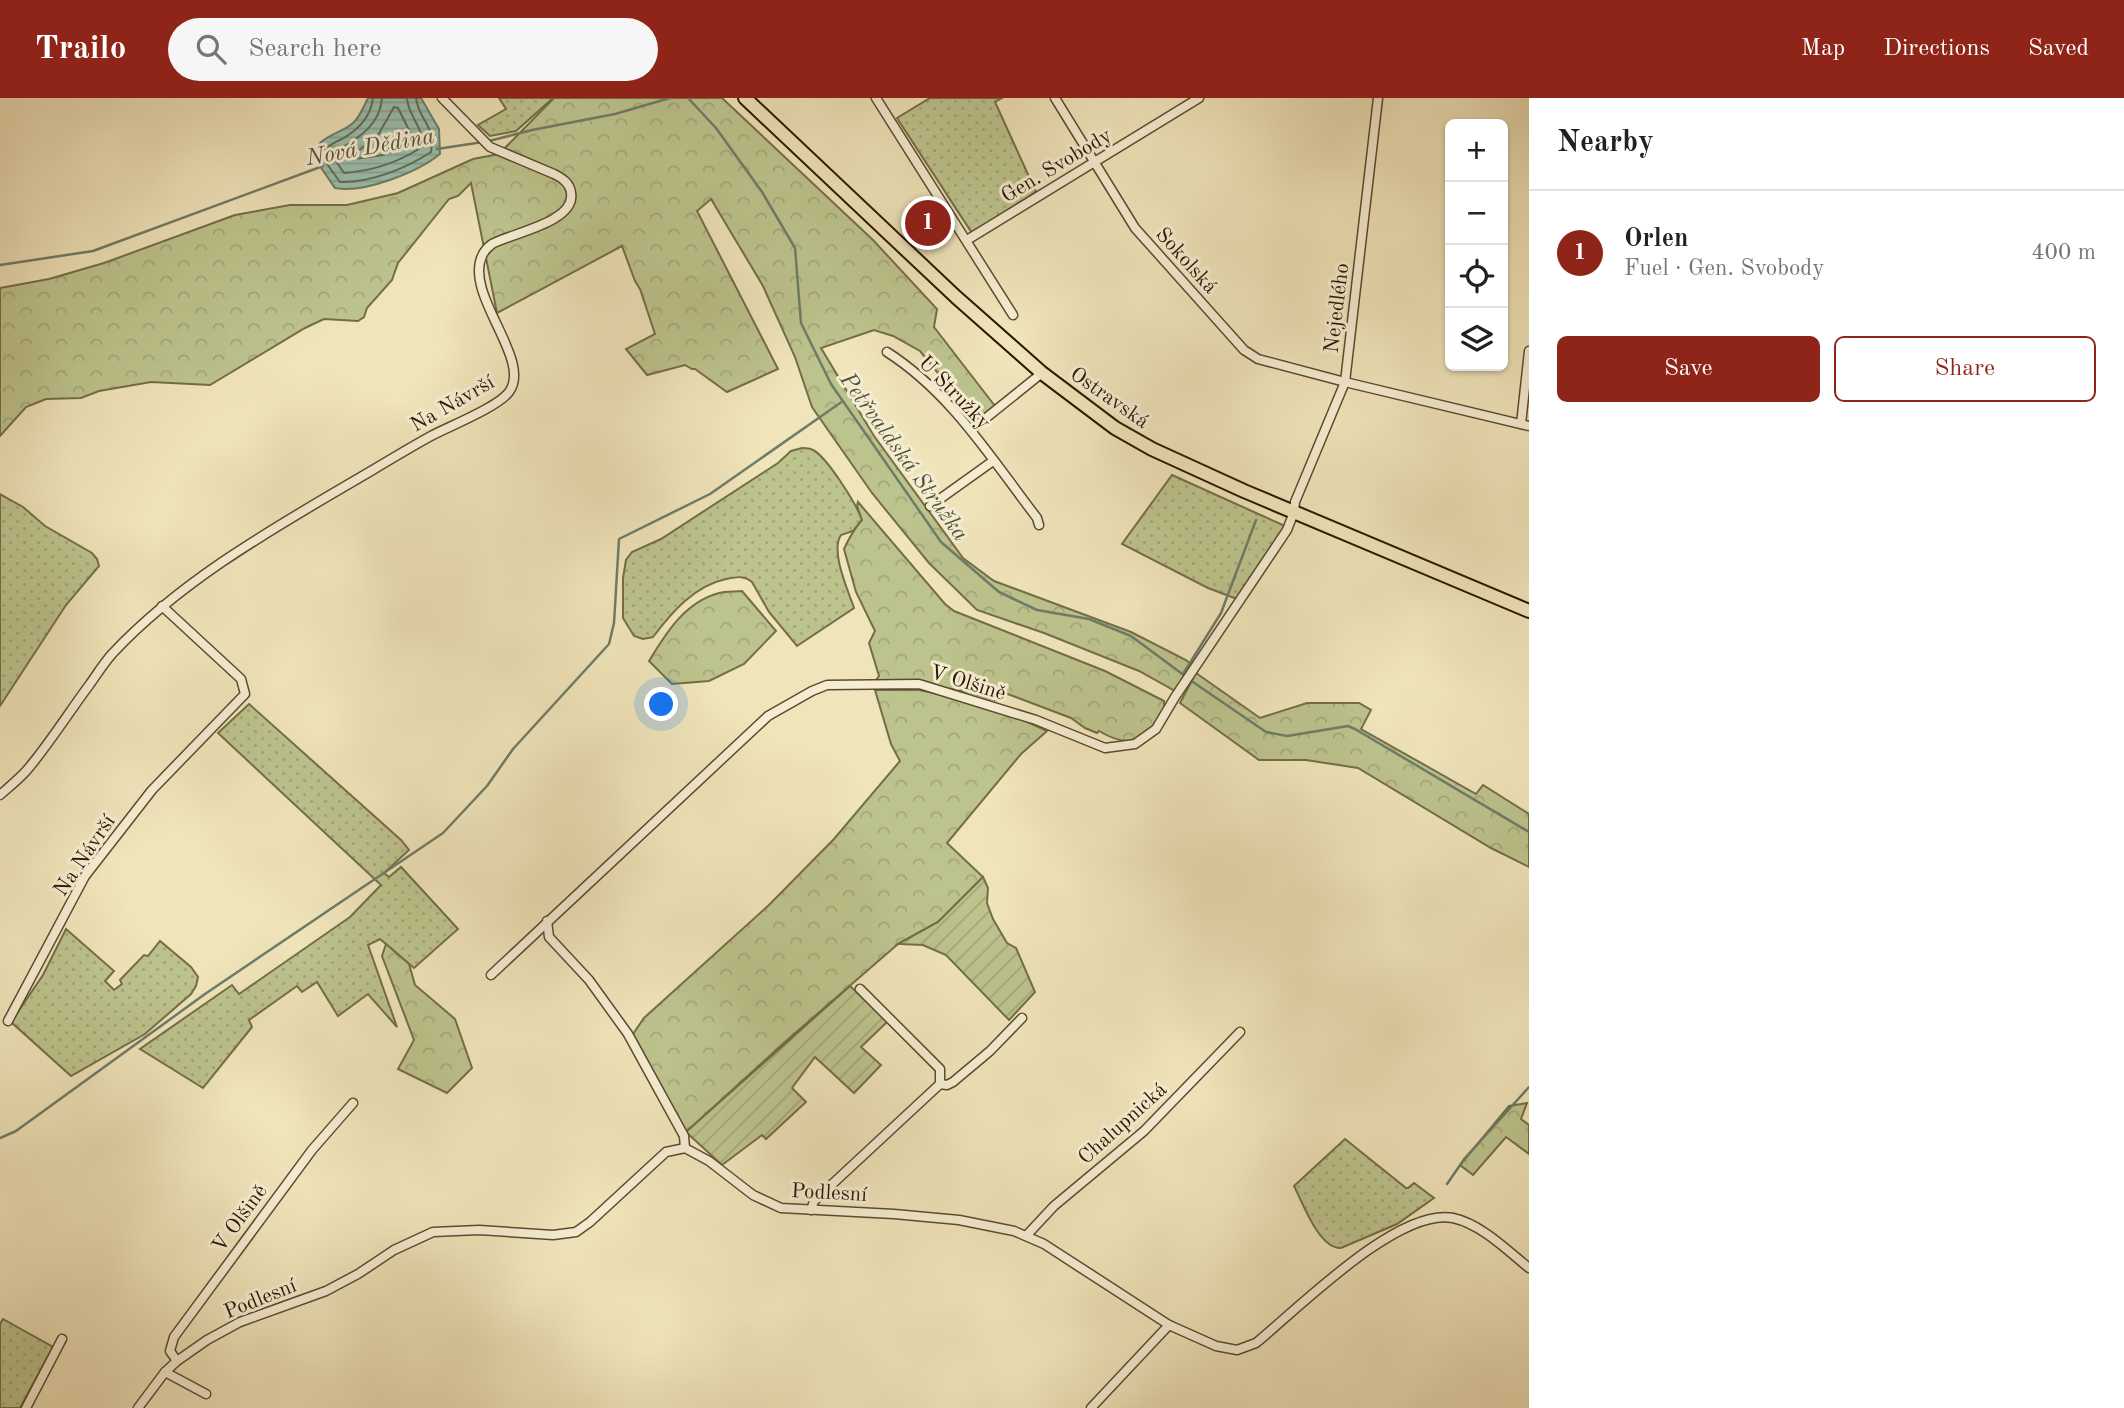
<!DOCTYPE html>
<meta charset="utf-8">
<style>
body{margin:0;font-family:"Old Standard TT",serif;background:#f6f6f6;color:#202124}
.controls{position:absolute;right:21px;top:21px;display:grid;overflow:hidden;border-radius:10px;box-shadow:0 2px 5px #0004}
.controls button{width:63px;height:63px;display:grid;place-items:center;padding:0;border:0;border-bottom:2px solid #e0e0e0;background:#fff;color:#202124;font:35px sans-serif}
.you{position:absolute;left:662px;top:607px;width:24px;height:24px;margin:-18px;border:5px solid #fff;border-radius:50%;background:#1a73e8;box-shadow:0 0 0 10px #1a73e833}
.badge{display:grid;place-items:center;width:46px;height:46px;border-radius:50%;background:#8f2418;color:#fff;font-size:23px;font-weight:700}
.pin{position:absolute;translate:-50% -50%;border:4px solid #fff;box-shadow:0 2px 7px #0006}
.list{margin:0;padding:0;list-style:none}
h2{display:flex;justify-content:space-between;align-items:center;height:91px;margin:0;padding:0 28px;font-size:30px}
h2 small{font-size:23px;font-weight:400;color:#757577}
.list li{display:grid;grid-template-columns:46px 1fr auto;gap:21px;align-items:center;box-sizing:border-box;height:126px;padding:0 28px;border-top:2px solid #e0e0e0}
.list b{display:block;font-size:26px;white-space:nowrap}
.list p{margin:0;font-size:23px;white-space:nowrap;color:#757577}
.list em{font-size:23px;font-style:normal;color:#757577}
.actions{display:flex;gap:14px;padding:21px 28px}
.actions a{flex:1;padding:16px 0;border:2px solid #8f2418;border-radius:10px;text-align:center;font-size:24px;color:#8f2418}
.actions .main{background:#8f2418;color:#fff}
.icon{flex:none;width:38px;height:38px;fill:none;stroke:currentColor;stroke-width:2;stroke-linecap:round;stroke-linejoin:round}
.map{position:relative;flex:none;width:1529px;height:1310px;overflow:hidden}
header{display:flex;align-items:center;gap:42px;box-sizing:border-box;height:98px;padding:0 35px;background:#8f2418;color:#fff}
header strong{font-size:33px}
nav{display:flex;gap:38px;margin-inline-start:auto;font-size:24px}
.search{width:490px;height:63px;background:#f6f6f6;display:flex;align-items:center;gap:18px;box-sizing:border-box;padding:0 24px;border-radius:38px;color:#757577;font-size:26px}
main{display:flex}
aside{flex:1;background:#fff}
.map>svg:first-child{display:block}
.grass{fill:url(#grass-dots);stroke:#746d46;stroke-width:2}
.forest{fill:url(#forest-crowns);stroke:#746d46;stroke-width:2}
.garden{fill:url(#garden-furrows);stroke:#746d46;stroke-width:2}
.water{fill:url(#water-rules);stroke:#6e7c68;stroke-width:2}
.lines{fill:none;stroke-linecap:round;stroke-linejoin:round}
.shore{stroke:#626b57;stroke-width:2}
.stream{stroke:#6e7c68;stroke-width:2.5}
.minor-casing{stroke:#5c4a2e;stroke-width:11}
.primary-casing{stroke:#2b1700;stroke-width:16}
.minor{stroke:#f5edd2;stroke-width:8}
.primary{stroke:#f0e4ba;stroke-width:12}
.labels{text-anchor:middle;stroke-width:6;stroke-linejoin:round;paint-order:stroke}
.street-label{font-size:21px;fill:#2b1700;stroke:#f5edd2}
.water-label{font-size:23px;font-style:italic;fill:#52523d;stroke:#f5edd2}
</style>
<header>
<strong>Trailo</strong>
<div class="search"><svg class="icon" aria-label="search" viewBox="0 0 24 24"><circle cx="10" cy="10" r="6"/><path d="M15 15l6 6"/></svg>Search here</div>
<nav><a>Map</a><a>Directions</a><a>Saved</a></nav>
</header>
<main>
<div class="map">
<svg width="1529" height="1310" viewBox="0 0 1529 1310">
<defs>
<pattern id="grass-dots" width="8" height="8" patternUnits="userSpaceOnUse" patternTransform="scale(1.75)"><rect width="8" height="8" fill="#bdc38d"/><path d="M2 2h.1M6 6h.1" fill="none" stroke="#a3a778" stroke-width="1.8" stroke-linecap="round"/></pattern>
<pattern id="forest-crowns" width="20" height="18" patternUnits="userSpaceOnUse" patternTransform="scale(1.75)"><rect width="20" height="18" fill="#bdc38d"/><path d="M2 6a3 3 0 1 1 6 0M12 15a3 3 0 1 1 6 0" fill="none" stroke="#a3a778"/></pattern>
<pattern id="garden-furrows" width="10" height="10" patternUnits="userSpaceOnUse" patternTransform="scale(1.75)"><rect width="10" height="10" fill="#bdc38d"/><path d="M-1 1l2-2M0 10L10 0M9 11l2-2" fill="none" stroke="#a3a778"/></pattern>
<pattern id="water-rules" width="6" height="5" patternUnits="userSpaceOnUse" patternTransform="scale(1.75)"><rect width="6" height="5" fill="#9abfae"/><path d="M0 2.5h6" fill="none" stroke="#85a394"/></pattern>
</defs>
<rect width="100%" height="100%" fill="#f0e4ba"/>
<filter id="stains"><feTurbulence type="fractalNoise" baseFrequency=".00286" numOctaves="4"/><feColorMatrix values="0 0 0 0 .2 0 0 0 0 .09 0 0 0 0 .02 0 0 0 .5 -.17"/></filter>
<radialGradient id="worn" r=".72"><stop offset=".6" stop-color="#630" stop-opacity="0"/><stop offset="1" stop-color="#630" stop-opacity=".3"/></radialGradient>
<g class="grass">
<polygon points="499,0 553,0 516,33 490,38 478,27 506,11"/>
<polygon points="930,0 1002,0 995,4 1036,94 972,135 897,20"/>
<path d="M802,350C806,350 810,350 813,352C827,359 857,407 862,422L853,433L841,437C830,453 848,492 854,510L797,548L769,514L752,484C744,477 736,479 726,481C694,488 672,514 653,539L643,541L634,538L623,520V480L626,462L632,454L661,441L778,365L791,353Z"/>
<polygon points="1172,377 1285,428 1237,501 1208,490 1122,446"/>
<polygon points="0,396 23,409 45,428 92,455 97,461 99,468 66,507 0,608"/>
<polygon points="249,606 401,742 409,752 384,775 389,779 401,769 458,831 414,870 380,841 368,847 397,929 368,896 338,918 317,884 302,894 297,888 249,922 252,929 203,990 140,951 232,887 239,896 350,819 381,787 218,635"/>
<polygon points="66,831 114,873 105,883 114,892 122,886 120,882 144,857 148,858 160,843 191,869 198,879 196,888 191,896 145,936 71,978 11,924 43,877"/>
<path d="M1345,1041L1406,1090H1408L1414,1085L1434,1100L1397,1126L1341,1150C1319,1151 1303,1105 1294,1088Z"/>
<polygon points="3,1221 53,1249 20,1310 0,1310 0,1226"/>
</g>
<g class="forest">
<polygon points="554,0 722,0 873,142 937,211 934,229 995,308 977,323 920,253 893,238 874,232 821,250 874,338 963,460 994,483 1131,534 1186,562 1192,567 1175,593 1139,573 1044,535 977,512 929,465 872,395 812,309 795,259 763,188 711,101 697,113 778,271 727,294 695,271 692,271 685,267 647,277 626,251 655,236 640,191 635,183 622,148 497,215 471,85 458,98 449,101 398,165 392,182 367,210 364,219 358,223 324,221 305,230 210,287 151,284 99,293 81,300 46,301 26,309 0,338 0,190 49,181 104,165 235,117 290,107 347,107 398,95 473,61 499,56"/>
<path d="M858,404L945,506L954,513L1105,573L1164,603L1165,616C1143,643 1131,652 1099,633L1097,635L1085,630L1071,620L1005,595L1001,603C988,602 976,595 963,593C933,587 903,586 873,586L879,578L869,545L875,533L856,494L844,451C849,440 854,431 862,422L857,408Z"/>
<path d="M742,493L776,533L744,566L709,583L672,586L649,563C666,535 685,504 719,495C726,493 735,494 742,493Z"/>
<polygon points="1196,575 1260,620 1307,605 1359,605 1371,612 1361,631 1476,696 1483,687 1529,716 1529,769 1491,750 1358,670 1306,662 1259,662 1180,605"/>
<polygon points="875,592 919,592 989,606 1047,633 1021,656 947,745 983,779 938,824 898,846 786,943 686,1034 633,936 644,920 769,807 834,741 900,663 891,646"/>
<polygon points="386,846 409,866 415,887 455,921 472,970 447,995 398,971 414,942 382,858"/>
<polygon points="1527,1005 1521,1021 1529,1027 1529,1056 1506,1039 1473,1077 1460,1067 1509,1008"/>
</g>
<g class="garden">
<polygon points="983,779 988,790 987,805 993,821 1007,845 1016,850 1035,894 1009,922 946,857 923,847 898,846 938,824"/>
<polygon points="850,888 888,923 861,949 881,967 854,995 815,959 792,990 806,1004 766,1041 762,1037 722,1067 686,1034"/>
</g>
<path class="water" d="M368,0H421L439,31L440,56C418,74 363,96 335,90L315,61C312,39 340,37 353,25C360,19 364,8 368,0Z"/>
<g class="lines">
<g class="shore">
<path d="M373,0C371,18 358,32 342,41C334,45 328,47 322,54V59L340,84C370,85 407,70 431,54C435,25 419,23 416,0"/>
<path d="M382,0C380,30 354,42 332,56L333,59L344,75C372,73 399,64 422,49C425,30 408,19 407,0"/>
<polygon points="394,9 398,10 412,38 412,43 383,57 354,61 354,56 377,39"/>
</g>
<g class="stream">
<polyline points="688,0 716,30 762,94 795,150 801,225 831,286 941,444 999,494 1037,512 1089,521 1131,538 1185,578"/>
<polyline points="489,43 532,32 615,16 670,0"/>
<polyline points="437,51 483,44"/>
<polyline points="0,167 93,153 323,68"/>
<polyline points="1183,576 1221,515 1256,422"/>
<polyline points="1190,582 1266,634 1287,638 1348,628 1355,631 1529,734"/>
<polyline points="0,1040 16,1033 205,896 443,735 487,688 513,651 609,546 614,525 619,441 710,396 843,303"/>
<polyline points="1447,1086 1465,1060 1529,989"/>
</g>
<defs>
<g id="minor">
<polyline points="876,0 1013,217"/>
<polyline points="1055,0 1135,130 1244,252 1258,261 1345,284 1529,328"/>
<polyline points="967,142 1199,0"/>
<path d="M887,254C951,295 991,360 1037,420L1039,427"/>
<polyline points="1521,326 1529,253"/>
<polyline points="971,332 1042,275"/>
<polyline points="930,408 993,363"/>
<path d="M0,697C9,689 19,681 27,672C50,645 69,614 90,586C97,576 104,565 112,556C184,479 281,426 371,373C391,361 411,349 431,338C450,328 498,309 509,294C533,262 464,197 482,158C484,153 488,149 492,146C512,135 576,124 571,95C570,85 562,80 554,76L490,49L442,0"/>
<polyline points="547,823 549,839 589,882 628,936 684,1038 685,1050"/>
<polyline points="491,877 768,618 812,593 827,587 919,586 1036,622 1105,650 1135,646 1156,631 1175,599 1287,432 1294,414 1295,404 1345,284 1378,0"/>
<polyline points="8,923 85,778 152,692 245,596 241,581 162,508"/>
<polyline points="940,986 947,987 953,984 990,953 1022,920"/>
<polyline points="811,1112 814,1103 940,986 940,971 860,891"/>
<polyline points="1026,1138 1054,1108 1144,1033 1240,934"/>
<polyline points="177,1263 170,1253 174,1239 312,1052 353,1005"/>
<polyline points="165,1274 206,1296"/>
<polyline points="26,1310 62,1241"/>
<path d="M138,1310L165,1274L177,1263L207,1242L240,1224L326,1193L358,1176L394,1152L433,1134L479,1132L553,1137L576,1134L590,1124L666,1054L685,1050L709,1063L753,1097L781,1110L894,1116L959,1122L1014,1133L1044,1146L1169,1227L1216,1248L1237,1252L1256,1245C1298,1211 1398,1109 1453,1120C1481,1126 1507,1152 1529,1170"/>
<polyline points="1091,1310 1169,1227"/>
</g>
<polyline id="primary" points="745,0 956,199 1042,275 1115,330 1152,351 1244,393 1529,513"/>
</defs>
<use href="#minor" class="minor-casing"/>
<use href="#primary" class="primary-casing"/>
<use href="#minor" class="minor"/>
<use href="#primary" class="primary"/>
</g>
<g class="labels">
<g class="street-label">
<text transform="translate(1056 67) rotate(-31)" y="7">Gen. Svobody</text>
<text transform="translate(1187 162) rotate(48)" y="7">Sokolská</text>
<text transform="translate(1336 210) rotate(-83)" y="7">Nejedlého</text>
<text transform="translate(955 294) rotate(46)" y="7">U Stružky</text>
<text transform="translate(1110 299) rotate(35)" y="7">Ostravská</text>
<text transform="translate(452 305) rotate(-30)" y="7">Na Návrší</text>
<text transform="translate(968 584) rotate(17)" y="7">V Olšině</text>
<text transform="translate(84 757) rotate(-56)" y="7">Na Návrší</text>
<text transform="translate(1122 1025) rotate(-42)" y="7">Chalupnická</text>
<text transform="translate(829 1094) rotate(3)" y="7">Podlesní</text>
<text transform="translate(239 1120) rotate(-54)" y="7">V Olšině</text>
<text transform="translate(260 1200) rotate(-22)" y="7">Podlesní</text>
</g>
<g class="water-label">
<text transform="translate(370 48) rotate(-10)" y="8">Nová Dědina</text>
<text transform="translate(905 358) rotate(54)" y="8">Petřvaldská Stružka</text>
</g>
</g>
<rect width="100%" height="100%" filter="url(#stains)"/>
<rect width="100%" height="100%" fill="url(#worn)"/>
</svg>
<div class="controls">
<button>+</button>
<button>−</button>
<button><svg class="icon" aria-label="locate" viewBox="0 0 24 24"><circle cx="12" cy="12" r="6"/><path d="M12 2v4M12 18v4M2 12h4M18 12h4"/></svg></button>
<button><svg class="icon" aria-label="layers" viewBox="0 0 24 24"><path d="M12 4l9 5-9 5-9-5zM3 14l9 5 9-5"/></svg></button>
</div>
<div class="you"></div>
<div class="pin badge" style="left:928px;top:125px">1</div>
</div>
<aside>
<h2>Nearby<small></small></h2>
<ul class="list">
<li><span class="badge">1</span><div><b>Orlen</b><p>Fuel · Gen. Svobody</p></div><em>400 m</em></li>
</ul>
<div class="actions"><a class="main">Save</a><a>Share</a></div>
</aside>
</main>
